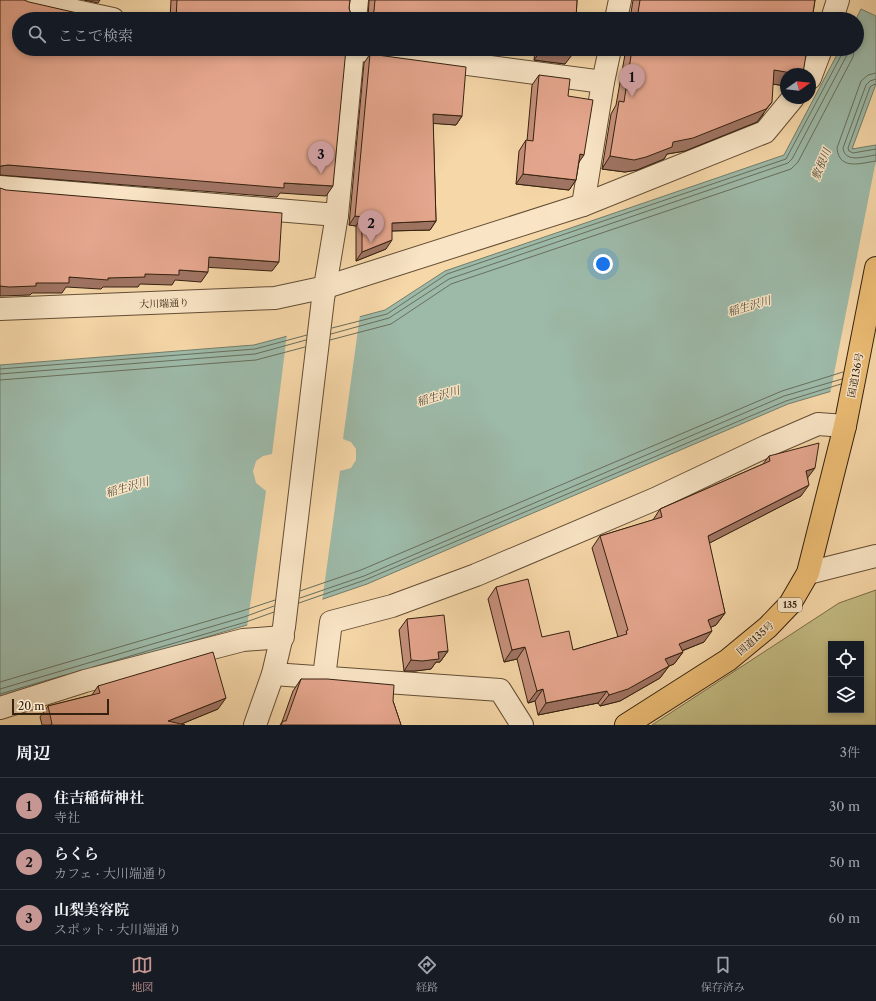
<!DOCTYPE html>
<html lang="ja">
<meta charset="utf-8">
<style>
body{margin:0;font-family:"Libre Caslon Text","Noto Serif JP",serif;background:#242831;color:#f1f3f6}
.controls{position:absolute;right:12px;bottom:12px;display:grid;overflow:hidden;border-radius:0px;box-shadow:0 2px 6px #0003}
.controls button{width:36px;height:36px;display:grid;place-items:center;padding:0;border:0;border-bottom:1px solid #363941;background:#171b24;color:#f1f3f6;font:20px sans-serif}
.compass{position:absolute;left:780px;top:68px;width:36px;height:36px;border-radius:50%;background:#171b24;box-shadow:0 2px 6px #0003;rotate:75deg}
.scale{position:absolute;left:12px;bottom:10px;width:97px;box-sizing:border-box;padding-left:4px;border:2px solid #34210f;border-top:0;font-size:11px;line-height:14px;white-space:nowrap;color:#34210f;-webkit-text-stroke:3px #f9e5c6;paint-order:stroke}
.you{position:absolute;left:603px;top:264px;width:14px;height:14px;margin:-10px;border:3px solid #fff;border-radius:50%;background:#1a73e8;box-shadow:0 0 0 6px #1a73e833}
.badge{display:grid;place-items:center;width:26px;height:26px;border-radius:50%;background:#c59692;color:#111;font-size:13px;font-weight:700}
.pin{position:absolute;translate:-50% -33px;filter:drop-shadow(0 1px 2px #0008)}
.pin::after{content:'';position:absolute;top:21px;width:14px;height:12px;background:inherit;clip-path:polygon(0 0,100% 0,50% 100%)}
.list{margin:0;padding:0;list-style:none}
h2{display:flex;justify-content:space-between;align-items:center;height:52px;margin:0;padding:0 16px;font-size:17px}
h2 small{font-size:13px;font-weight:400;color:#9ea1a6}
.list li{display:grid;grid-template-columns:26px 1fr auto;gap:12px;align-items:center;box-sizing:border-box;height:56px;padding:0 16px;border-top:1px solid #363941}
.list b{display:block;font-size:15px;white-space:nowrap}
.list p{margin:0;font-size:13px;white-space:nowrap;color:#9ea1a6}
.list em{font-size:13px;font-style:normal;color:#9ea1a6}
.icon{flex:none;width:22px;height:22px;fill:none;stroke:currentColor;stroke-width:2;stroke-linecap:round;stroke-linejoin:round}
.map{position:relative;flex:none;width:876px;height:725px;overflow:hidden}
.search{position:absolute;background:#171b24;box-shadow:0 2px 6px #0003;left:12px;right:12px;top:12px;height:44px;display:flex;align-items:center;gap:10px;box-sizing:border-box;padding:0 14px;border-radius:22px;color:#9ea1a6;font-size:15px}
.sheet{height:220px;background:#171b24}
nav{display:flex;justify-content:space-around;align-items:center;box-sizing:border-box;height:56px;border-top:1px solid #363941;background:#171b24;font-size:11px;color:#9ea1a6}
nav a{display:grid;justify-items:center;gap:2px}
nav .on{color:#c59692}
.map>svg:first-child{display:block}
.green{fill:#c3bc83;stroke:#7c6e49;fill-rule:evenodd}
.water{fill:#9dbaa9;stroke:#737d6b}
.pier{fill:#f6d7a8}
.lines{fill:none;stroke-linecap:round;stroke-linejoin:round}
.shore{stroke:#686e5c;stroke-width:1}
.minor-casing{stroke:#644e35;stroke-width:24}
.trunk-casing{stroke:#34210f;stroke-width:24}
.minor{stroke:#f9e5c6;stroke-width:22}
.trunk{stroke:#ebbc74;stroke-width:22}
.wall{fill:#c58f7a;stroke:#34210f}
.shaded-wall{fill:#a07463;stroke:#34210f}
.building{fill:#e5a68e;stroke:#34210f}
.labels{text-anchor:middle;stroke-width:3;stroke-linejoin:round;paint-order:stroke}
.shield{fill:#f9e5c6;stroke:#6f5c46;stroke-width:1}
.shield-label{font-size:9px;font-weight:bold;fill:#34210f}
.street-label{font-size:10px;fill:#34210f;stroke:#f9e5c6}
.water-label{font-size:11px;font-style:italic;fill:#544f3d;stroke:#f9e5c6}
</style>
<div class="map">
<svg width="876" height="725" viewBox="0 0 876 725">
<rect width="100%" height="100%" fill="#f6d7a8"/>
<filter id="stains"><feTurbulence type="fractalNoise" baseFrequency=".005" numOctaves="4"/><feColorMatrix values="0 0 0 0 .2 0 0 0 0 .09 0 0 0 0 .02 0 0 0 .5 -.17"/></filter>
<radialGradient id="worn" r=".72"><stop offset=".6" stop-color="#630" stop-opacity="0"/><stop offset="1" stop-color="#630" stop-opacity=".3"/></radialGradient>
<path class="green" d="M876,590V725H652L839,603ZM831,644H861V710H831Z"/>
<polygon class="water" points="861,9 876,16 876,84 852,149 876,145 876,378 788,404 367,584 247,625 0,698 0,365 254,345 385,310 445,271 784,155 840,49 857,49 857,19 856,19"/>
<g class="pier">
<polygon points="876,160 876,380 830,394"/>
<polygon points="360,315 343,439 351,442 356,449 356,460 351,468 340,471 322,602 247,627 266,491 256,483 253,471 256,461 263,456 272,454 287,334"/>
</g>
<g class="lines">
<g class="shore">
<path d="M876,73L868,75L861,81L837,148C839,171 861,163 876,161"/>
<path d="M876,79L870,81L866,85L843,148C845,164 865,156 876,155"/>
<polyline points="876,84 873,85 870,87 848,148 849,151 853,153 876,149"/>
<polyline points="332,328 387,314 447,274 786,159 843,52 843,49"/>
<polyline points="331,334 389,318 449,279 788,163 792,159 847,55 848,49"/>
<polyline points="330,340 391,324 451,284 791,169 798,162 853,57 854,49"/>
<polyline points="0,369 255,349 307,335"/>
<polyline points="0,374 255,354 306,340"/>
<polyline points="0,380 256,360 305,347"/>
<polyline points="300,591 361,570 782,391 843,372"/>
<polyline points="300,598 364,576 784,396 842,379"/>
<polyline points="299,603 365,580 786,401 841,384"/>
<polyline points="93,667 246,622 274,612"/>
<polyline points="0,682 242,611 275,600"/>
<polyline points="0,689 244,617 274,606"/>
<polyline points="0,694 65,675"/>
</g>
<defs>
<g id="minor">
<polyline points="25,0 113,19"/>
<polyline points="355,19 357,0"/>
<polyline points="616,19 620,0"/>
<polyline points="832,19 838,0"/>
<polyline points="355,49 603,82"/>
<polyline points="810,78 821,49"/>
<polyline points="0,187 337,215"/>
<polyline points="583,205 603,82 610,49"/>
<polyline points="0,309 275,298 326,287 583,205 765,132 793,98"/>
<polyline points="808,573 876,556"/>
<polyline points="273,674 500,690 522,725"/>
<polyline points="324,677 331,622 392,606 476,575 655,499 767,446 818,424 845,426"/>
<polyline points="0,708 85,681 243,640 283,637"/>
<polyline points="255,725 273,674 284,627 323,299 337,215 353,49"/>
</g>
<polyline id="trunk" points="626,725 728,660 768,627 790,604 808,573 845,426 876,268"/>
</defs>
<use href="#minor" class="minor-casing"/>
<use href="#trunk" class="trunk-casing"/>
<use href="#minor" class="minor"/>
<use href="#trunk" class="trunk"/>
</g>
<g class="wall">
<polygon points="171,0 350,0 349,8 351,15 354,19 170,19"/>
<polygon points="369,0 577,0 576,19 368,19"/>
<polygon points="633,0 815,0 812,19 630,19"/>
<polygon points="526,49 573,49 565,64 534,60 535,50"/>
<polygon points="626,49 807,49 786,74 786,86 773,84 763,115 757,122 685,151 667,154 664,159 637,170 625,172 602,169 611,114 616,105"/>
<polygon points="370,54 462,116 456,125 433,123 436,221 430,230 392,231 386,249 356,261 356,226 349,225 364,63"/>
<polygon points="539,75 568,96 579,162 576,180 569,190 516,184 519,151 526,140 527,141 532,85"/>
<polygon points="769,456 808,478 801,496 709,543 725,613 716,625 711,627 704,642 682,651 683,652 674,664 669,666 660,678 620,701 600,706 598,703 538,715 535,701 528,703 517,659 504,662 488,599 496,587 542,637 573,650 618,637 592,548 600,536 653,520 660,509 763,464"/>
<polygon points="407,619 448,651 440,662 436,662 431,669 415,671 404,671 399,630"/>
<polygon points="301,679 393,701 401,725 280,725 282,722 293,691"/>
<polygon points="98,686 218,709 181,724 185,725 42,725 40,717 48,706 92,695"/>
</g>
<g class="shaded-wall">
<polygon points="84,0 100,0 98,3"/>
<polygon points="450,49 463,49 462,51"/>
<polygon points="541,50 572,55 565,64 534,60"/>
<polygon points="774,70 803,73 802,74 786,74 786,86 765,83"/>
<polygon points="772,102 757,122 685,151 667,154 664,159 637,170 625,172 602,169 610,156"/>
<polygon points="433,114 462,116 456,125 427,123"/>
<polygon points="580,154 584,155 577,165"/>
<polygon points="8,165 284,183 333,186 326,196 280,193 277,197 0,175 0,167 1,166"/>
<polygon points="523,174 576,180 569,190 516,184"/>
<polygon points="355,216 362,217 356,226 349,225"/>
<polygon points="436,221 430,230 386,231 392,223"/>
<polygon points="392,240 386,249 356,261 362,252"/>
<polygon points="209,257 279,262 272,271 202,267"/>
<polygon points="179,270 208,272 201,282 175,280 172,285 140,284 138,287 103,287 101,289 66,287 62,293 32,293 30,295 0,296 0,286 36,283 69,277 108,278"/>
<polygon points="815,468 806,480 806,471"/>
<polygon points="809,485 801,496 700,548 708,536"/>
<polygon points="725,613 716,625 700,632 708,620"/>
<polygon points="712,631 704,642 671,655 679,644"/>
<polygon points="525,647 517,659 504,662 512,650"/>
<polygon points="448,651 440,662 436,662 431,669 415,671 404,671 411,660 438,652"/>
<polygon points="683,652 674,664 657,671 665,659"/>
<polygon points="669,666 660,678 620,701 600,706 609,695"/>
<polygon points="543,689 535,701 528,703 537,691"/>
<polygon points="607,691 598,703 538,715 546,703"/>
<polygon points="226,698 218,709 179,725 168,721"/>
</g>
<g class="building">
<polygon points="0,0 24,0 29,2 99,18 99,19 19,19 19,49 346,49 333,186 284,183 284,188 8,165 1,166 0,167"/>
<polygon points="177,0 350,0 349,8 351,15 354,19 176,19"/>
<polygon points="375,0 577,0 576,19 369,19 372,16 374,11"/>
<polygon points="640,0 815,0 812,19 637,19"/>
<polygon points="541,49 573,49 572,55 541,50"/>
<polygon points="632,49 807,49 803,73 797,74 774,70 772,102 766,109 693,138 673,142 672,147 646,157 634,160 610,156 619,101 624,102"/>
<polygon points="370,54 466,67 462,116 433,114 436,221 392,223 392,240 362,252 362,217 355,216"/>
<polygon points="539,75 570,79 568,96 593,100 584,155 580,154 576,180 523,174 526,140 533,141"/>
<polygon points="0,188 6,190 282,213 279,262 209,257 208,272 179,270 179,275 145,274 145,277 108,278 108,280 69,277 69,283 36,283 36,286 9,287 0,286"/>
<polygon points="819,443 815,468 806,471 809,485 708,536 725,613 708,620 712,631 679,644 683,652 665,659 669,666 628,689 609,695 607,691 546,703 543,689 537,691 525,647 512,650 496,587 528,579 542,637 569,631 573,650 627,634 626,631 628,630 600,536 662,517 660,509 770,461 769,456"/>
<polygon points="444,615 448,651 438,652 439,659 422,661 411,660 407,619"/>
<polygon points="213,652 226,698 168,721 185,725 50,725 52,724 48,706 100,693 98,686"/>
<polygon points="301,679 327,679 394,685 393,701 401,725 281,725 283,721 286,721"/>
</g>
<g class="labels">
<rect class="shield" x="778" y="598" width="24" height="14" rx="3"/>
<g class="shield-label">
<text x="790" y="608">135</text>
</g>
<g class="street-label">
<text transform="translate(164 303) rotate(-2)" y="4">大川端通り</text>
<text transform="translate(855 375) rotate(-79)" y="4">国道136号</text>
<text transform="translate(755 638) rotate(-41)" y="4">国道135号</text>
</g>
<g class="water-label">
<text transform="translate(821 164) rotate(-68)" y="4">敷根川</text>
<text transform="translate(749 306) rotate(-16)" y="4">稲生沢川</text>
<text transform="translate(438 396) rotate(-16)" y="4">稲生沢川</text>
<text transform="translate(127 487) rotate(-16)" y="4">稲生沢川</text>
</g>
</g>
<rect width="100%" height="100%" filter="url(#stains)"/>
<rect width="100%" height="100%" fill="url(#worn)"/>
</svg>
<div class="controls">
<button><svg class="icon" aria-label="locate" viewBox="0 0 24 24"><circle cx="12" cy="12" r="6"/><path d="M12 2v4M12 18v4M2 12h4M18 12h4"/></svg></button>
<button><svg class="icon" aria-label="layers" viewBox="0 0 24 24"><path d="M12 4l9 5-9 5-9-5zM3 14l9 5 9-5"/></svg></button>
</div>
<svg class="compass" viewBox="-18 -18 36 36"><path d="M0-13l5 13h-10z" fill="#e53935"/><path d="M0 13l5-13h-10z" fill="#9ea1a6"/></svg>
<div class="scale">20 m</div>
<div class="you"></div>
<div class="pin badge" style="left:632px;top:97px">1</div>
<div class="pin badge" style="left:371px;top:243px">2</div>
<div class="pin badge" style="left:321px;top:174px">3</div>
<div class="search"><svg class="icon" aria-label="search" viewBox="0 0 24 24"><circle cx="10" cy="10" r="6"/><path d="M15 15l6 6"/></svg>ここで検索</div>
</div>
<section class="sheet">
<h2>周辺<small>3件</small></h2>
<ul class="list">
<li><span class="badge">1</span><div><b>住吉稲荷神社</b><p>寺社</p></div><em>30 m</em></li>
<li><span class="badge">2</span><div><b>らくら</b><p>カフェ · 大川端通り</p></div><em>50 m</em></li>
<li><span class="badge">3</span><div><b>山梨美容院</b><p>スポット · 大川端通り</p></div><em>60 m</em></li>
</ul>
</section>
<nav>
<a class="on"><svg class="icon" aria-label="map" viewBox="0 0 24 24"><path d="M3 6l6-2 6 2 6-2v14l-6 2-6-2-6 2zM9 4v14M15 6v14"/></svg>地図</a>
<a><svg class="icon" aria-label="directions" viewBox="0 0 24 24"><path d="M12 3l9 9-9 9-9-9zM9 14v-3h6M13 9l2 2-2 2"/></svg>経路</a>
<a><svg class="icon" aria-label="saved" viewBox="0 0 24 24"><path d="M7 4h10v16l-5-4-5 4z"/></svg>保存済み</a>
</nav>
